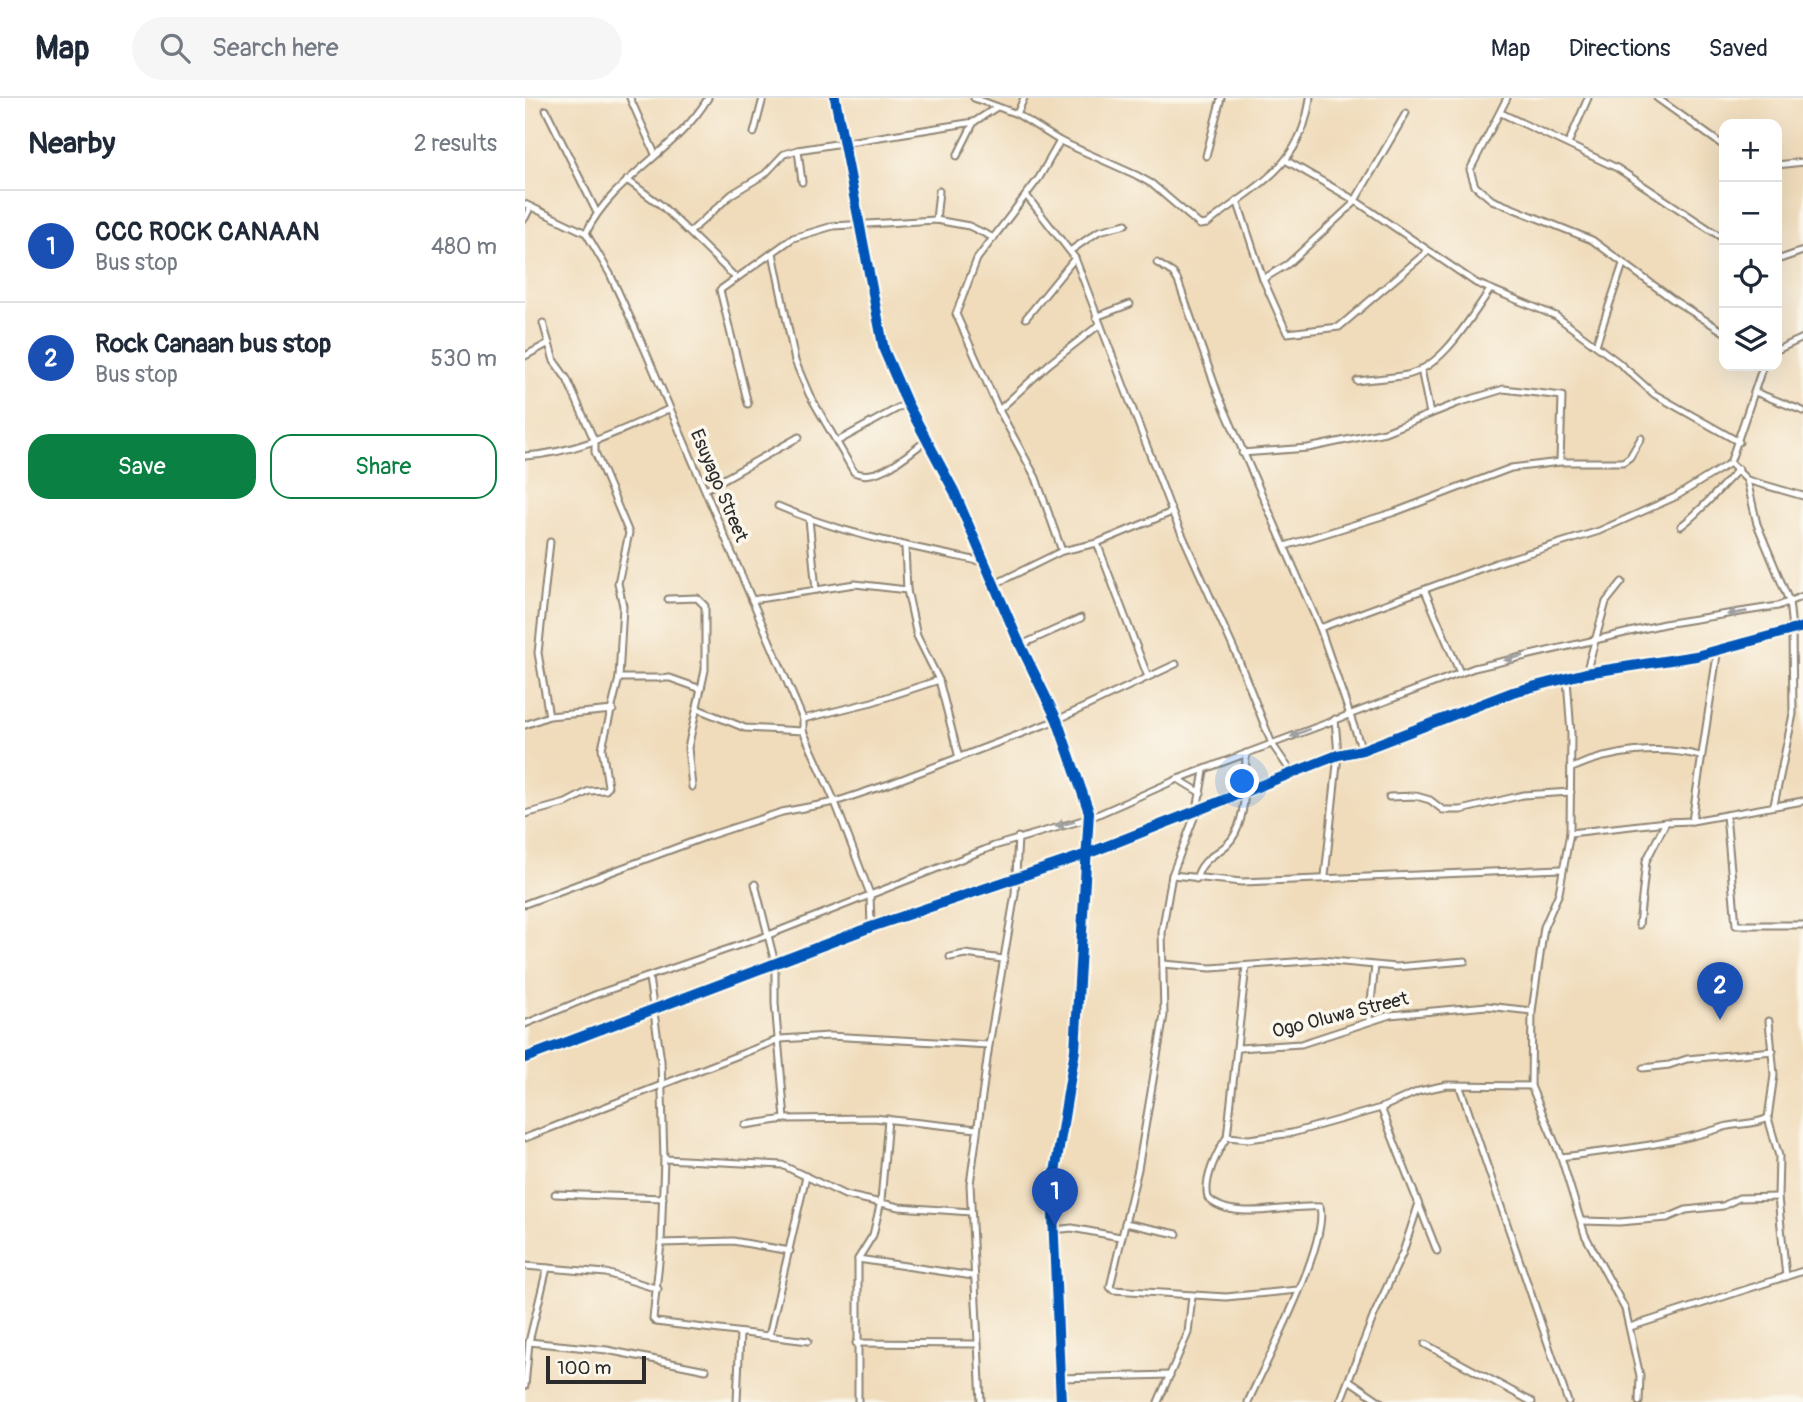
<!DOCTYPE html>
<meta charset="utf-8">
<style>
body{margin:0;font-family:Pangolin,sans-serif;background:#f6f6f7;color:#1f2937}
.controls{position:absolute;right:21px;top:21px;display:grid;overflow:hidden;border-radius:14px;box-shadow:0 7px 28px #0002}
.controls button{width:63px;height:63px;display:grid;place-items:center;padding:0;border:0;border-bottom:2px solid #e0e1e3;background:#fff;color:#1f2937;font:35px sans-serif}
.scale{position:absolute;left:21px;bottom:18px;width:100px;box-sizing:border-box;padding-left:7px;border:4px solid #2b2b2b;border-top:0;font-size:19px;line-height:24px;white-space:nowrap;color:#2b2b2b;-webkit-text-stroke:5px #fbf7ec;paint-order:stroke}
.you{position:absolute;left:718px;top:684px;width:24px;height:24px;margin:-18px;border:5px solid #fff;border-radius:50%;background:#1a73e8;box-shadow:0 0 0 10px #1a73e833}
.badge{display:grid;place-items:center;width:46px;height:46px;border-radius:50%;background:#0b8043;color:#fff;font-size:23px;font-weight:700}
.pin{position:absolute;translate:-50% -58px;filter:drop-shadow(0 2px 4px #0008)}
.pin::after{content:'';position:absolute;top:37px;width:24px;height:21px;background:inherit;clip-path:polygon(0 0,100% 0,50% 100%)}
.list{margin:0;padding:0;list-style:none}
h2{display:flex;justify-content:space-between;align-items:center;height:91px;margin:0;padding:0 28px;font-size:30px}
h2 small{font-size:23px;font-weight:400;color:#747a83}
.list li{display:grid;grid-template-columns:46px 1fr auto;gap:21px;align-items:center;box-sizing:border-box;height:112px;padding:0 28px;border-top:2px solid #e0e1e3}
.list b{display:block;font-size:26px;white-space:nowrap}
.list p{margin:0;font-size:23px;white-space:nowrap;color:#747a83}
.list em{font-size:23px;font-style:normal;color:#747a83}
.actions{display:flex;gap:14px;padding:21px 28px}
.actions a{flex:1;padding:16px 0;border:2px solid #0b8043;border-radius:21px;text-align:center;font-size:24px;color:#0b8043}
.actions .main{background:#0b8043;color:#fff}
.icon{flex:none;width:38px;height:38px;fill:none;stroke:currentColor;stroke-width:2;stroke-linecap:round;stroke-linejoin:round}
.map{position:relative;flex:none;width:1278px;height:1304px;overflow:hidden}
header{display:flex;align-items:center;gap:42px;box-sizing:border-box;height:98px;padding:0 35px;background:#fff;border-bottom:2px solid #e0e1e3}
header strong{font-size:33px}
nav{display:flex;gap:38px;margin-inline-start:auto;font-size:24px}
.search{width:490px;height:63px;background:#f6f6f7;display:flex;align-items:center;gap:18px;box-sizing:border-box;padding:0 24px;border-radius:38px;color:#747a83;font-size:26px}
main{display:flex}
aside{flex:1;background:#fff}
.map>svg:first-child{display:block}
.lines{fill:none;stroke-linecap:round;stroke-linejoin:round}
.minor-casing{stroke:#8e8473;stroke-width:9}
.minor{stroke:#fff;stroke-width:5}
.cycleway-casing{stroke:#fbf7ec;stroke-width:15}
.cycleway{stroke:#0057b8;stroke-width:10}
.oneway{fill:#a0a0a0}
.labels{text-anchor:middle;stroke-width:7;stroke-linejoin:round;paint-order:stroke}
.street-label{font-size:19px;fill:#2b2b2b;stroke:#fbf7ec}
</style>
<header>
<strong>Map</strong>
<div class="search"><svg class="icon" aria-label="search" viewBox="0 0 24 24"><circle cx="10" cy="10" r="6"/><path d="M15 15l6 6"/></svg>Search here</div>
<nav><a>Map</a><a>Directions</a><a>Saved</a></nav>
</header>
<main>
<aside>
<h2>Nearby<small>2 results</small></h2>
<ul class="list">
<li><span class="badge" style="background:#1a4fb4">1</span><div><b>CCC ROCK CANAAN</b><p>Bus stop</p></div><em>480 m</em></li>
<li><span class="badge" style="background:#1a4fb4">2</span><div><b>Rock Canaan bus stop</b><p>Bus stop</p></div><em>530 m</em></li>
</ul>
<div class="actions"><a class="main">Save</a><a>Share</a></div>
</aside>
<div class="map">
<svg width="1278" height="1304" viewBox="0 0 1278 1304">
<rect width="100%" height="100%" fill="#fbf7ec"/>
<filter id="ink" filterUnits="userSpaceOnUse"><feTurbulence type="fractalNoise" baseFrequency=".0143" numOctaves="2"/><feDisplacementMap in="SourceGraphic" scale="14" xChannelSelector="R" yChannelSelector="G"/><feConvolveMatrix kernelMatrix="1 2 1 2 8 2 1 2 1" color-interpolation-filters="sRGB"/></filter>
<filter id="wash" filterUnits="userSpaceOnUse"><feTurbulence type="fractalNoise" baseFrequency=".00686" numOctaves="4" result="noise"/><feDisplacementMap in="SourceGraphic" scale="28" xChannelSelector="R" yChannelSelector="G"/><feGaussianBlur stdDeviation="1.57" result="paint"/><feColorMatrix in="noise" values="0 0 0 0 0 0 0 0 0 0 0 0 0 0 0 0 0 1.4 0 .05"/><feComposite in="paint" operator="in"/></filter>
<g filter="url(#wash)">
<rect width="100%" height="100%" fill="#f0dcbb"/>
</g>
<g filter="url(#ink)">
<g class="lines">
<defs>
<g id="minor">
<polyline points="105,0 130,56"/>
<path d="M183,0C152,53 88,79 61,135L85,176L120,252L278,621V633L310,704L345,796L346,829"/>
<polyline points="310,0 359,252 382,305 429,393 492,540 532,622 564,714 550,952 527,1093 536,1304"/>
<path d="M449,0L492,16L535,43L611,77L627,86L675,127L682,126C732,86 776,70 785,0"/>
<polyline points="982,0 945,72 950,88 967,102 1067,142 1150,203 1199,234"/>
<polyline points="1132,0 1199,48"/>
<polyline points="21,12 71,113"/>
<polyline points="976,15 1092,70 1199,141"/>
<polyline points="492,16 499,0"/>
<polyline points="229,35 238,0"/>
<polyline points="535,43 514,80 452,161 431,216 474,312 511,380 537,453"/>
<polyline points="1043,46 1063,0"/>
<polyline points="432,58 449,24"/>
<polyline points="681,58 696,0"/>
<polyline points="762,63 831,103 951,185 1031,218 1093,264 1129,296 1214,344"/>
<polyline points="1252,67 1278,64"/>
<polyline points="102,82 136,107 211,180"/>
<polyline points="277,84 273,52 449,24 472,9"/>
<polyline points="501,97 550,160 647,414 712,558 747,646 767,675"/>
<polyline points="712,102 738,181 762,235 814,229 903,153"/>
<polyline points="0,106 61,135"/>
<polyline points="0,120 5,110"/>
<polyline points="411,122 414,93"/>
<polyline points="165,134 207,96 240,76 259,56 273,52"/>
<polyline points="545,153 574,133 601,126"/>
<path d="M248,155L270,263L284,296L329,374C352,386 385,354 402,342"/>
<polyline points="1252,162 1278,153"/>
<polyline points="632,165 648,175 653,183 693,296 795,530 837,652"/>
<polyline points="738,181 763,166 828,106 881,15"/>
<polyline points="571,219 605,206"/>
<polyline points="501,220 550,160"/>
<polyline points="1071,247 1098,166"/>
<polyline points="1252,252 1278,240"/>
<polyline points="0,258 24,245"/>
<polyline points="896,271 905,316"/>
<path d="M832,283C848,281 866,280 882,277C919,268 944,221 965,192"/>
<polyline points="1230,294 1278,313"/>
<polyline points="223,306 195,192 268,140 308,128 411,122 444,128 469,140"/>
<polyline points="474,312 524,266 574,227"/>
<polyline points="313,343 382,305"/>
<polyline points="717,355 783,350 860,334 933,305 979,291 1037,298 1035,364"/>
<path d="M0,358C52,355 97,332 144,311"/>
<polyline points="1205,365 1238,268"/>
<polyline points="1222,382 1232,426 1264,503 1267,531 1268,616 1249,707"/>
<polyline points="181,391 274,339"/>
<path d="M253,408C319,437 388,449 458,464"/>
<polyline points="284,421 291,492"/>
<path d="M1156,428C1178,412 1194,390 1214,371"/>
<polyline points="572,445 623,579"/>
<polyline points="760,448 870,414 986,370 1035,364 1098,364 1105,359 1116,340"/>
<polyline points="380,449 382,492 392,538 414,582 434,660"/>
<polyline points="468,487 537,453 572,445 647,414"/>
<polyline points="900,493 935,575"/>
<polyline points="143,501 172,500 180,508 180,572 163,650 167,689"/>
<polyline points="227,502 330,486 382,492"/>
<polyline points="795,530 971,465 1074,433 1150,399 1205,365 1222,382 1278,398"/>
<polyline points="496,547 556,520"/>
<polyline points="1061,575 1081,504 1097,484"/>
<polyline points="94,580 145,580 176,591"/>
<polyline points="1042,581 1046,636 1045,735"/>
<polyline points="173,611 220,630 278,633"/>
<polyline points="24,618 13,555 25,444"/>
<polyline points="278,621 347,604 414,582"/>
<polyline points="0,627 24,618 88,612"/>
<path d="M1047,670C1084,653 1136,647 1175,658"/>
<polyline points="679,673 672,712 647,777 637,834 639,917 613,1071 585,1189 588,1192 701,1199 773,1192"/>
<polyline points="653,681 676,695"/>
<polyline points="864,699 891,698 905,702 918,712 936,712 998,697 1046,694"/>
<polyline points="0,716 41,705 64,693 81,692 83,688 77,650 94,580 98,508 93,485 104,435 70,354 70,344 42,281 29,263 18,225"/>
<polyline points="1201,717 1211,827 1278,827"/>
<polyline points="1167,723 1193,550"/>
<polyline points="647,777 717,784 1037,771"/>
<polyline points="800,778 813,657 810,621"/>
<path d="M671,781C678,755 700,756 710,736C722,713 720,680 721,655"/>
<polyline points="230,786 250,865 250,905 260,1021 349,1020 452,1031"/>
<polyline points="0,806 183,738 257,714 310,704 364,686 532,622 651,566"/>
<polyline points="1114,827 1121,763 1141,724 1167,723 1278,703"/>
<polyline points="425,859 440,856 478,861"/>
<polyline points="638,866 686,870 797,862 871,869 940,863"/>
<path d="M721,868L702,1039C692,1054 678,1082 683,1100C707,1125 764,1106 795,1109C804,1145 740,1266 723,1304"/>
<polyline points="124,880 136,963 139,1061 136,1145 128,1221 131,1224 283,1243"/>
<polyline points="844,921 850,868"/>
<polyline points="1244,923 1249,977 1243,1020 1254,1058 1253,1099 1261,1179"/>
<polyline points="0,926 72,896 241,838 469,748 565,720 653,681 949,570 1139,526 1253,508 1278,498"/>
<polyline points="714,950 776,946 865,917 962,908 1007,913"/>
<polyline points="0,960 346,829 559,757 813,657 837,652 988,594 1061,575 1171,558 1278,529"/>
<polyline points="1118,970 1144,967 1162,961 1248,953"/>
<polyline points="935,989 1043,1304"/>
<polyline points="856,1010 912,1153"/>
<polyline points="220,1027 260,1021"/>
<polyline points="702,1039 724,1041 767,1035 856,1010 894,993 922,987 1006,988"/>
<polyline points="0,1040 255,941 304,938 464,947"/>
<path d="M1036,1059C1090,1052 1144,1047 1196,1030C1212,1024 1228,1028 1243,1020"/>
<polyline points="139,1061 257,1067 320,1097 374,1109 446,1114"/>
<polyline points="30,1096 138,1100"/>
<polyline points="1057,1123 1094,1124 1142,1120 1161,1112 1198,1108 1214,1100 1253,1099"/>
<polyline points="600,1125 652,1136"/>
<polyline points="528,1132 547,1130 595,1139"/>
<polyline points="136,1145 208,1143 265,1153"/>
<polyline points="333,1161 448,1178"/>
<polyline points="0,1168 81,1175 133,1191"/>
<polyline points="1105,1229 1278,1173"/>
<polyline points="244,1238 281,1078"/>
<polyline points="4,1244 82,1252 181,1272"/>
<polyline points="331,1245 451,1246"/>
<polyline points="900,1246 1007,1304"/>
<polyline points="535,1280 645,1277"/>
<polyline points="824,1282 856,1304"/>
<polyline points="0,1288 4,1244 22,1170"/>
<polyline points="212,1304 215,1235"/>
<polyline points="333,1304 333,1161 348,1137 356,1103 363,1021"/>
<polyline points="456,1304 445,1086 464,947 490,796 493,739"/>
<polyline points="633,1304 663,1235 667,1198"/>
<polyline points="815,1304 849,1217 878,1154 893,1108"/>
<polyline points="1114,1304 1115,1278 1100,1211 1060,1137 1036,1059 1006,988 1007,913 1019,829 1034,795 1045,735 1141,724"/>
</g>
</defs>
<use href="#minor" class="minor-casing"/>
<use href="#minor" class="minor"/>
<defs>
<g id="cycleway">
<polyline points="310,0 359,252 382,305 429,393 492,540 532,622 564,714 550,952 527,1093 536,1304"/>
<polyline points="0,960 346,829 559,757 813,657 837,652 988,594 1061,575 1171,558 1278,529"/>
</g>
</defs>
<use href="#cycleway" class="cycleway-casing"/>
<use href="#cycleway" class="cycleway"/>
</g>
<defs><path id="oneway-solid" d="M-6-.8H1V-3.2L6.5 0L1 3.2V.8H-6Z" transform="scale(1.75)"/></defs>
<g class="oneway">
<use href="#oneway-solid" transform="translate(1212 515) rotate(171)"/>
<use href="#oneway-solid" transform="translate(989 560) rotate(166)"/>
<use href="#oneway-solid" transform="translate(775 635) rotate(158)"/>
<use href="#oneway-solid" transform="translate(540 726) rotate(165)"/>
</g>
</g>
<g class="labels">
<g class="street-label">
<text transform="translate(195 387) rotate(67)" y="7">Esuyago Street</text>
<text transform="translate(815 916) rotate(-14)" y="7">Ogo Oluwa Street</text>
</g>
</g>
</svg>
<div class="controls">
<button>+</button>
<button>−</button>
<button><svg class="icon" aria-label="locate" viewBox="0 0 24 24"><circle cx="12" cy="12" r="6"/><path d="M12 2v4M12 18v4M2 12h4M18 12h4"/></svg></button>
<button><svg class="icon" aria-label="layers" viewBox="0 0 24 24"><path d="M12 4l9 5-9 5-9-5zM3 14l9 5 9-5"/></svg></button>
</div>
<div class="scale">100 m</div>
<div class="you"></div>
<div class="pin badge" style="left:530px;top:1128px;background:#1a4fb4">1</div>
<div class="pin badge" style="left:1195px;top:922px;background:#1a4fb4">2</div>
</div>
</main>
